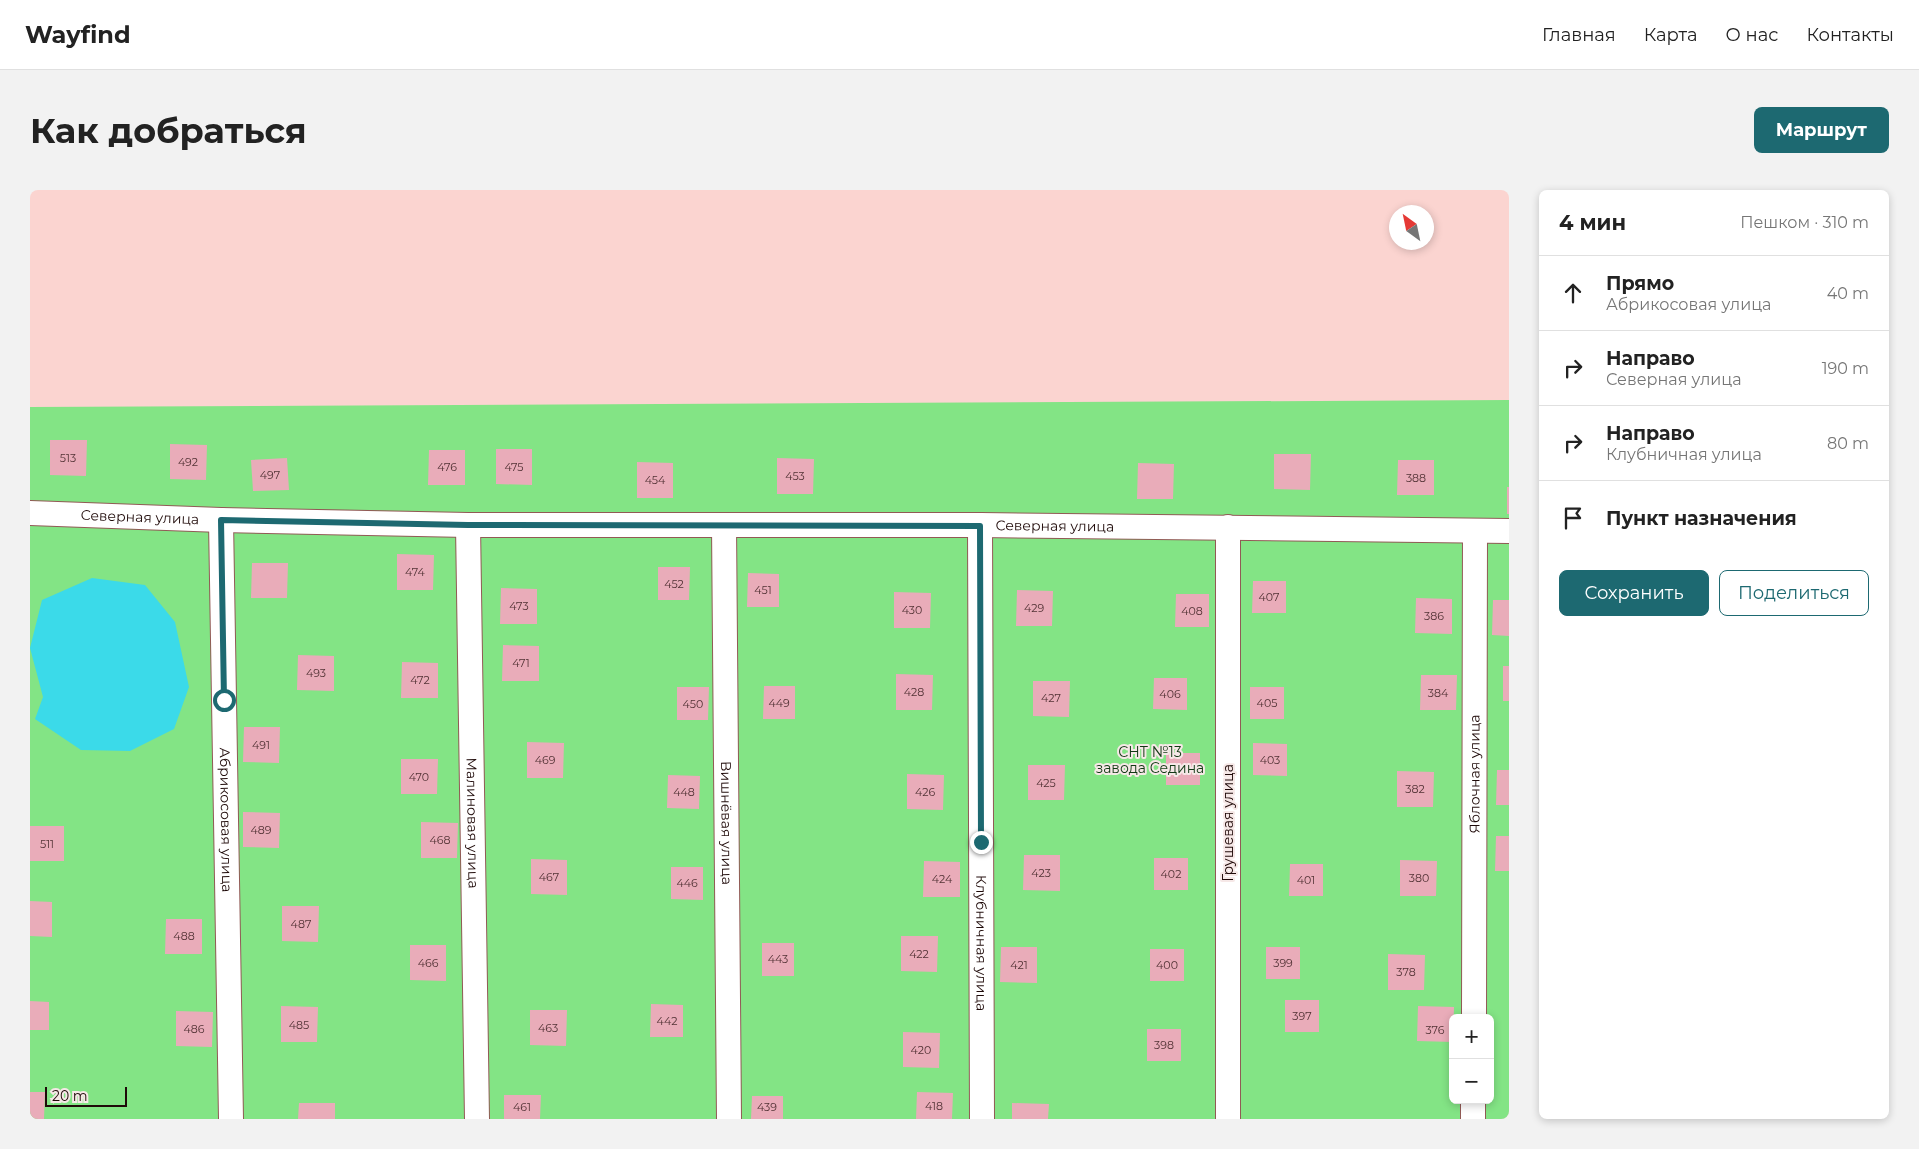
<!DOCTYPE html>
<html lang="ru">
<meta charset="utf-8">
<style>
body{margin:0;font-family:Montserrat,sans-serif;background:#f2f2f2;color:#222}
.controls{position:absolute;right:15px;bottom:15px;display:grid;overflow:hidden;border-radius:8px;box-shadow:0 2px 8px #0003}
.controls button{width:45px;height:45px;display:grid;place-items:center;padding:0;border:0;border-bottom:1px solid #e0e0e0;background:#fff;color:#222;font:25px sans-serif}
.compass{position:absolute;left:1359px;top:15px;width:45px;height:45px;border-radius:50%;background:#fff;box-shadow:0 2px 8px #0003;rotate:327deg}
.scale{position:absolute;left:15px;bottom:12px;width:82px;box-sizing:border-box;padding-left:5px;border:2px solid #1f0a09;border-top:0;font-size:14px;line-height:18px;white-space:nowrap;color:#1f0a09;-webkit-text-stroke:4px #f6e8e7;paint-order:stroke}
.stop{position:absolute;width:15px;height:15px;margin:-11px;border:4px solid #1d6971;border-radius:50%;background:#fff}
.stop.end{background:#1d6971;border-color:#fff;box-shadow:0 1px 5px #0008}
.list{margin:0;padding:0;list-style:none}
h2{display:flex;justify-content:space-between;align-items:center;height:65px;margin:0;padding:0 20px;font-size:21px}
h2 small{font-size:16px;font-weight:400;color:#767676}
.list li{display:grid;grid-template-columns:32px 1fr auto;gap:15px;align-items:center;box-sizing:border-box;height:75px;padding:0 20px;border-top:1px solid #e0e0e0}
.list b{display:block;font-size:19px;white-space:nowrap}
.list p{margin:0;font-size:16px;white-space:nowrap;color:#767676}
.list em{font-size:16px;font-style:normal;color:#767676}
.actions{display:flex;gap:10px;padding:15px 20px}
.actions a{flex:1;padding:11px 0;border:1px solid #1d6971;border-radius:8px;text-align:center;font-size:18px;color:#1d6971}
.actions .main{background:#1d6971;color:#fff}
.icon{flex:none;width:28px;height:28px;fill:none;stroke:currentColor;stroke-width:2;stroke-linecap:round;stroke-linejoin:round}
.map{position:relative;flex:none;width:1479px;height:929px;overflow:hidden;border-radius:8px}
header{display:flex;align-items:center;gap:30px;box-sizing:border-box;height:70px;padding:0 25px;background:#fff;border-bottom:1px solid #e0e0e0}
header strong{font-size:24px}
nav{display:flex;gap:28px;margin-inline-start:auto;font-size:18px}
.intro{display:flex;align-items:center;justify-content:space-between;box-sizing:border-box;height:120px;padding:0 30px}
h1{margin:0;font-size:35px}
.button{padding:12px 22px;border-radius:8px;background:#1d6971;color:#fff;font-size:18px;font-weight:700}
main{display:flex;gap:30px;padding:0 30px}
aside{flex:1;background:#fff;border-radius:8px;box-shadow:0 2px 8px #0003}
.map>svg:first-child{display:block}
.green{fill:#83e485;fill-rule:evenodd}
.water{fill:#3bdae9}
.building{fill:#e9acb9}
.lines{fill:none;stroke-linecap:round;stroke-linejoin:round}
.street-casing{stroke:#915a55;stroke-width:26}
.street{stroke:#fff;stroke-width:24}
.route{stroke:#1d6971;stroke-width:6}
.labels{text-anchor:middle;stroke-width:4;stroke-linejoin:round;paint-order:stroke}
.number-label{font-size:11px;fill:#523235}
.street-label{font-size:14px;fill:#1f0a09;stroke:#f6e8e7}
.park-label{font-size:14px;fill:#113814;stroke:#f6e8e7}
</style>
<header>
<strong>Wayfind</strong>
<nav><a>Главная</a><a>Карта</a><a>О нас</a><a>Контакты</a></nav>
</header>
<div class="intro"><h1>Как добраться</h1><a class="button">Маршрут</a></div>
<main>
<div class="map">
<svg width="1479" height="929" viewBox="0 0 1479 929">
<rect width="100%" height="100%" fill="#fbd4d0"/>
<path class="green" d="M1479,210V929H0V217ZM1423,828H1460V910H1423Z"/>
<polygon class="water" points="62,388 115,395 145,432 159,497 144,539 100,561 51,560 5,529 13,507 0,458 12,410"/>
<g class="building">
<polygon points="20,250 57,250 56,286 20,285"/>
<polygon points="140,254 177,255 176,290 140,289"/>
<polygon points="466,259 502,259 502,295 466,294"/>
<polygon points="399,260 435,260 435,295 398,295"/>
<polygon points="1244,264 1281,264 1280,300 1244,299"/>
<polygon points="257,268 259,300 223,301 221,270"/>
<polygon points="747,268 784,269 783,304 747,304"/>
<polygon points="1368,270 1404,270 1404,305 1367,305"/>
<polygon points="607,272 643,273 643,308 607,308"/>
<polygon points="1108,273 1144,274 1143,309 1107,309"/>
<rect x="1477" y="297" width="2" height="27"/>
<polygon points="367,364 404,365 403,400 367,400"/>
<polygon points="222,373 258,373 257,408 221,408"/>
<polygon points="628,377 660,377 659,410 628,410"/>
<polygon points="718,383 749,384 749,417 717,417"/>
<polygon points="1223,391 1256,391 1256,423 1222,423"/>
<polygon points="471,398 507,399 507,434 470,434"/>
<polygon points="987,400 1023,401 1022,436 986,436"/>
<polygon points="864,402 901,403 900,438 864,438"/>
<polygon points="1146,404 1179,404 1179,437 1145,437"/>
<polygon points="1386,408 1422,409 1422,444 1385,443"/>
<polygon points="1463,410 1479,410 1479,446 1462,445"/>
<polygon points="473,455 509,456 509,491 472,491"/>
<polygon points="268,465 304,466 304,501 267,500"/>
<polygon points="372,472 408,473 408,508 371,508"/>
<rect x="1473" y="476" width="6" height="35"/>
<polygon points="866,484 903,485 902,520 866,520"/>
<polygon points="1391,485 1427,485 1426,520 1390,520"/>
<polygon points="1124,488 1157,488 1157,520 1123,519"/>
<polygon points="1003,491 1040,491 1039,527 1003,526"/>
<polygon points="734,496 765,496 765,529 733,529"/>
<polygon points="647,497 679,497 678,530 647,530"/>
<rect x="1220" y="497" width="34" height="32"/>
<polygon points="214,537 250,537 249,573 213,572"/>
<polygon points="497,552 534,553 533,588 497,588"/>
<polygon points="1223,553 1257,554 1257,586 1223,585"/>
<rect x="1136" y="563" width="34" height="32"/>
<polygon points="371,569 408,569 407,604 371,604"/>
<polygon points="998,575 1035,575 1034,610 998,610"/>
<polygon points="1467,580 1479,580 1479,615 1466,615"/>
<polygon points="1367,581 1404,582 1403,617 1367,617"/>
<polygon points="877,584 914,585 913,620 877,619"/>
<polygon points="638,585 670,586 669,619 637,618"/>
<polygon points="213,622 250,623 249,658 213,657"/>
<polygon points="391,632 428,633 427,668 391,668"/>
<rect x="0" y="636" width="34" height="35"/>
<polygon points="1466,646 1479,646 1479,681 1465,681"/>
<polygon points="994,665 1030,665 1030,701 993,700"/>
<rect x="1124" y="668" width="34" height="32"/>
<polygon points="501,669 537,670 537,705 501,704"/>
<polygon points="1370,670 1407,671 1406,706 1370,706"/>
<polygon points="894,671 930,672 930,707 893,707"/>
<polygon points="1260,674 1293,674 1293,706 1259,706"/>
<polygon points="641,677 673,677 673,710 641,709"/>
<polygon points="0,711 22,712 22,747 0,746"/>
<polygon points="252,716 289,716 288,752 252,751"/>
<polygon points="136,729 172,729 172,764 135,764"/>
<polygon points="871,746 908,746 907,782 871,781"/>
<rect x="732" y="753" width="32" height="33"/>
<polygon points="380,755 416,755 416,791 380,790"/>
<polygon points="971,757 1007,757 1007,793 970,792"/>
<rect x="1236" y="757" width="34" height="32"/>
<rect x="1120" y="759" width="34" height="32"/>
<polygon points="1358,764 1395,765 1394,800 1358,800"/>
<rect x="1255" y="810" width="34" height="32"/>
<polygon points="0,811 19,812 19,840 0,840"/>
<polygon points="621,814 653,815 653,847 620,847"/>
<polygon points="251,816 288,817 287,852 251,852"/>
<polygon points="1388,816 1424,817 1423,852 1387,851"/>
<polygon points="500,820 537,820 536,856 500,855"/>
<polygon points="146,821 183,822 182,857 146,856"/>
<rect x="1117" y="839" width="34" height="32"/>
<polygon points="873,842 910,843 909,878 873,877"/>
<polygon points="0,902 15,902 14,929 0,929"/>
<polygon points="887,902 923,903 922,929 886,929"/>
<polygon points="474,905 511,905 510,929 474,929"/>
<polygon points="722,906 753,906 753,929 721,929"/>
<polygon points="269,913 305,913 305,929 268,929"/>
<polygon points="982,913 1019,914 1018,929 982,929"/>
</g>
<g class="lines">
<defs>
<g id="street">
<path id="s1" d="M0,323L191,330L438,335H950L1479,341"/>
<path id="s2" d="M191,330L201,929"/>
<path id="s3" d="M438,335L447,929"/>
<path id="s4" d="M694,335L699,929"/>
<path id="s5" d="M950,335L952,929"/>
<polyline points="1198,337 1198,929"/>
<path id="s6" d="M1444,828L1445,341"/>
<polyline points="1443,929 1443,910"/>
</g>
</defs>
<use href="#street" class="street-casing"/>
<use href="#street" class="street"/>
</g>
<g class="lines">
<polyline class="route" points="194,510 191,330 438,335 950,336 951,652"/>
</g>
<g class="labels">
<g class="number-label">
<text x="38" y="272">513</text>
<text x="158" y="276">492</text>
<text x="417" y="281">476</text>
<text x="484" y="281">475</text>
<text x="240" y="289">497</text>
<text x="765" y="290">453</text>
<text x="1386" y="292">388</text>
<text x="625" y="294">454</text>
<text x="385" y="386">474</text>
<text x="644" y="398">452</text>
<text x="733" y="404">451</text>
<text x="1239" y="411">407</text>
<text x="489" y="420">473</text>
<text x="1004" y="422">429</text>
<text x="882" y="424">430</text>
<text x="1162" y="425">408</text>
<text x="1404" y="430">386</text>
<text x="491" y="477">471</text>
<text x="286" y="487">493</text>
<text x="390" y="494">472</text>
<text x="884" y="506">428</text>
<text x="1408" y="507">384</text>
<text x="1140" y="508">406</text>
<text x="1021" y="512">427</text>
<text x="749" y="517">449</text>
<text x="1237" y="517">405</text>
<text x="663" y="518">450</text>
<text x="231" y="559">491</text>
<text x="515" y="574">469</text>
<text x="1240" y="574">403</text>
<text x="389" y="591">470</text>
<text x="1016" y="597">425</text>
<text x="1385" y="603">382</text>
<text x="654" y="606">448</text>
<text x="895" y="606">426</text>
<text x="231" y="644">489</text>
<text x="410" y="654">468</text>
<text x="17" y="658">511</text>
<text x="1011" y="687">423</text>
<text x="1141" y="688">402</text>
<text x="519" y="691">467</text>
<text x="1389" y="692">380</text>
<text x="912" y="693">424</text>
<text x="1276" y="694">401</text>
<text x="657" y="697">446</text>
<text x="271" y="738">487</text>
<text x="154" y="750">488</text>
<text x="889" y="768">422</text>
<text x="748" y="773">443</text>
<text x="398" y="777">466</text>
<text x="1253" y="777">399</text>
<text x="989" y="779">421</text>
<text x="1137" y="779">400</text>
<text x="1376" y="786">378</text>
<text x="1272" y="830">397</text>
<text x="637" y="835">442</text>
<text x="269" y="839">485</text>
<text x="518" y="842">463</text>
<text x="164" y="843">486</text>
<text x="1405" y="844">376</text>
<text x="1134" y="859">398</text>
<text x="891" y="864">420</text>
<text x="904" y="920">418</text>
<text x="492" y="921">461</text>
<text x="737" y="921">439</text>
</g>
<g class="street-label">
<text dy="5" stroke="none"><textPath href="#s1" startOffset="110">Северная улица</textPath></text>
<text dy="5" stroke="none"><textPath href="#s1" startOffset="1025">Северная улица</textPath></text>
<text dy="5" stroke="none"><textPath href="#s6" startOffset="244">Яблочная улица</textPath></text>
<text dy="5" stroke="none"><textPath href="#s2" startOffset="300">Абрикосовая улица</textPath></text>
<text dy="5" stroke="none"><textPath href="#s3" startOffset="298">Малиновая улица</textPath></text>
<text dy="5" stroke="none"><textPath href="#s4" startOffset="298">Вишнёвая улица</textPath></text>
<text transform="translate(1198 633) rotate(-90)" y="5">Грушевая улица</text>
<text dy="5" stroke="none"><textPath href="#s5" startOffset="418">Клубничная улица</textPath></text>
</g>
<g class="park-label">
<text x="1120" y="567">СНТ №13<tspan x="1120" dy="16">завода Седина</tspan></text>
</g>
</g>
</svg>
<div class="controls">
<button>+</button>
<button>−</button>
</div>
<svg class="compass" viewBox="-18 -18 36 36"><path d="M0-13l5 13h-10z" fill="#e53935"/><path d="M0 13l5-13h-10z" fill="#767676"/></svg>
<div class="scale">20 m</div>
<div class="stop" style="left:194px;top:510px"></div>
<div class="stop end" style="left:951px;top:652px"></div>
</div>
<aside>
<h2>4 мин<small>Пешком · 310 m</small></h2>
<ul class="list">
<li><svg class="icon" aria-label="ahead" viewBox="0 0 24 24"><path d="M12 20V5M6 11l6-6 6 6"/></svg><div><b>Прямо</b><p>Абрикосовая улица</p></div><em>40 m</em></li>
<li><svg class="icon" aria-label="right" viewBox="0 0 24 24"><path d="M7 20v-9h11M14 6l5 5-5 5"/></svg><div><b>Направо</b><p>Северная улица</p></div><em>190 m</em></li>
<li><svg class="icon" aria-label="right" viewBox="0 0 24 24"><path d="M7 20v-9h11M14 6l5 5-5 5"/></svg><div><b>Направо</b><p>Клубничная улица</p></div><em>80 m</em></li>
<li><svg class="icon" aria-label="arrive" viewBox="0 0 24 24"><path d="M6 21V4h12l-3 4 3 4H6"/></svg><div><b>Пункт назначения</b></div></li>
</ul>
<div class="actions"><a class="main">Сохранить</a><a>Поделиться</a></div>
</aside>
</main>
